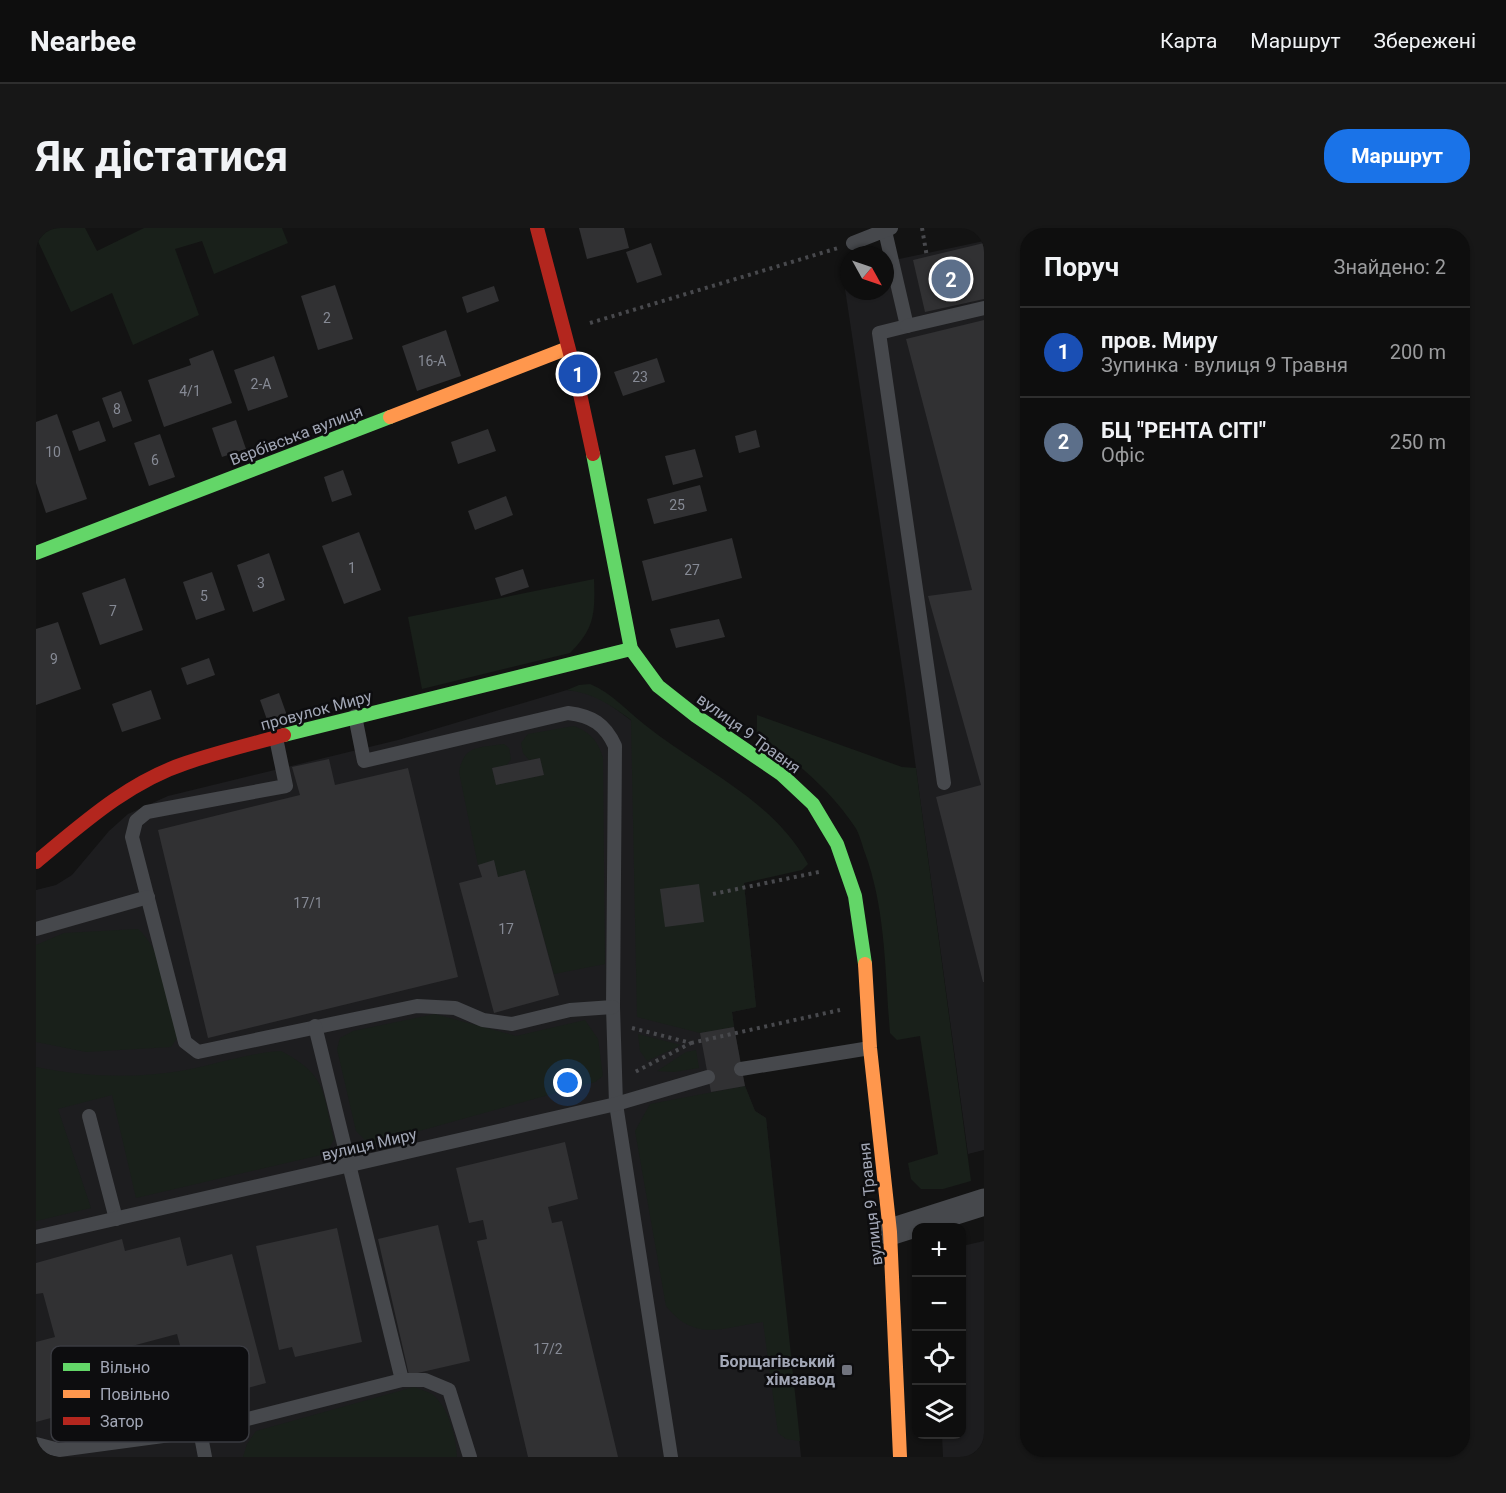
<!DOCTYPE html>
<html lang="uk">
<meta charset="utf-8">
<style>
body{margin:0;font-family:Roboto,sans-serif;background:#171717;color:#f1f3f6}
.controls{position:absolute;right:18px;bottom:18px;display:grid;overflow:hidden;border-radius:12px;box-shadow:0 2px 4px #0004}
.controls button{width:54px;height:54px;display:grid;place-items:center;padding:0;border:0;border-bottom:2px solid #2e2e2e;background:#0e0e0e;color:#f1f3f6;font:30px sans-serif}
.compass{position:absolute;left:804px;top:18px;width:54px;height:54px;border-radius:50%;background:#0e0e0e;box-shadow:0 2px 4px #0004;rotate:130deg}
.you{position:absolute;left:532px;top:855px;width:21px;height:21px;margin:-15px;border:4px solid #fff;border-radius:50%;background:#1a73e8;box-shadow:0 0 0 9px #1a73e833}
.badge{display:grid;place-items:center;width:39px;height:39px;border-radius:50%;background:#1a73e8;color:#fff;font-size:20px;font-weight:700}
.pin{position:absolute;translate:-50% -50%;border:3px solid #fff;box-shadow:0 2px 6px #0006}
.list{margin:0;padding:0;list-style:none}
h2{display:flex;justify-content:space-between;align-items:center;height:78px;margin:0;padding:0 24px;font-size:26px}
h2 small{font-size:20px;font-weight:400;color:#9b9c9e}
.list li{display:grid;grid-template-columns:39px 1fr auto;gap:18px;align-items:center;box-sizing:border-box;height:90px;padding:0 24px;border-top:2px solid #2e2e2e}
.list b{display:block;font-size:22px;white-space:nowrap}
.list p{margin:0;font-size:20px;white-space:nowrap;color:#9b9c9e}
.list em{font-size:20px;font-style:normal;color:#9b9c9e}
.icon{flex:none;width:33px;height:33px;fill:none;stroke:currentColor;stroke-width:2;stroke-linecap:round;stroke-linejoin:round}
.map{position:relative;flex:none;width:948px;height:1229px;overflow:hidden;border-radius:24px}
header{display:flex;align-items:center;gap:36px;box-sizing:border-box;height:84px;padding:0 30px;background:#0e0e0e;border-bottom:2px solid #2e2e2e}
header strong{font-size:28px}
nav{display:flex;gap:33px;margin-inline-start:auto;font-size:21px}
.intro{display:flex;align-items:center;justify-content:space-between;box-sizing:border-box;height:144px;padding:0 36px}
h1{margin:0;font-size:42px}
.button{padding:15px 27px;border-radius:24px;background:#1a73e8;color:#fff;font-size:21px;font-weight:700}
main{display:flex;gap:36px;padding:0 36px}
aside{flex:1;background:#0e0e0e;border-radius:24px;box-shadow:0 2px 4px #0004}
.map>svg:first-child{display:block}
.built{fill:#1d1d1f}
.green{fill:#19201a}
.building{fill:#313133}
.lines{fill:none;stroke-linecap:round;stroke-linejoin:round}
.path{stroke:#48494d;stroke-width:4;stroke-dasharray:3 4.5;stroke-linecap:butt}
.lane{stroke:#46484c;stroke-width:14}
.street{stroke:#46484c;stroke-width:27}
.fast{stroke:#63d668;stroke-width:14}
.slow{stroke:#ff974d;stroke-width:14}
.jam{stroke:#b3261e;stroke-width:14}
.poi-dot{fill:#70737d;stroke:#0d0d0f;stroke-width:2}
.labels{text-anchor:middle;stroke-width:5;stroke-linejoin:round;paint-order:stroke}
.number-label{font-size:14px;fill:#868a95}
.street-label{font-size:16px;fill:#a2a7b6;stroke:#0d0d0f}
.poi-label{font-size:16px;font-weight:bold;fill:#a2a7b6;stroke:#0d0d0f;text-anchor:end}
.key{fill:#0d0d0f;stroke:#3a3b41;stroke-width:1.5}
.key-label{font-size:16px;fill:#a2a7b6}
</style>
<header>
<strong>Nearbee</strong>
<nav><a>Карта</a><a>Маршрут</a><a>Збережені</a></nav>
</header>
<div class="intro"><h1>Як дістатися</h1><a class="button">Маршрут</a></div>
<main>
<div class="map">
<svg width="948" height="1229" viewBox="0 0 948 1229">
<rect width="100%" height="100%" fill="#131313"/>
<g class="built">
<polygon points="948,13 948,922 932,926 869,459 806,41 813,40 813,63 849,63 849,34"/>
<polygon points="531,462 551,464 573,476 684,558 702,593 720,779 696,784 698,799 709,858 719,883 730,890 765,1229 0,1229 0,662 20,657 36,647 73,603 92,586 132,568 362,512"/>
<polygon points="948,1013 948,1229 907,1229 906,1207 926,1206 926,1018"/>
</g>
<g class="green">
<polygon points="0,0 49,0 61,23 108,0 246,0 252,15 178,46 166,13 139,21 163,87 97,117 76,65 35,84 0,9"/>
<path d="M558,351C559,385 559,400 534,425L386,461L372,389Z"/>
<path d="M554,456C576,465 591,483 609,497C665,542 737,571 772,636L766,642L708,655L720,779L696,784L698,799L664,805L601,789L595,492C575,477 557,465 531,462L543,457Z"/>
<path d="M721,487L866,539L880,540L935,953L907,961H885L875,951L872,935L902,926L884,808L861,812L854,805C849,745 850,682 829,625C826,617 824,607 819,599C793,560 758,532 721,505Z"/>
<path d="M538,498C555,505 562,513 567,530L569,736L518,746L489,642L462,649L458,633L442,637L423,544C428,516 444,520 468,516L473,520L475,531L471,537L456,540L460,557L508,547L504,530L493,532L487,525L485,515L492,506Z"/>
<path d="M102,701C130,726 133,774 142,809L135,819L50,824L0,814V717L28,705Z"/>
<polygon points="399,786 480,808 549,792 562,811 567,848 559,854 340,915 330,913 320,903 301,821 304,810 317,803"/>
<polygon points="602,806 645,817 611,833 604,823"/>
<polygon points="660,822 663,840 638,844 621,843 650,824"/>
<path d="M245,823C292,848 286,863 298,911L292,923L285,927L100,970L76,867L22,881L55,980L0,993V839C49,849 101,851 150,842C182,836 212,825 245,823Z"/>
<path d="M709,858L719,883L730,890L764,1213L750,1211L742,1205L727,1094C688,1099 659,1115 630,1078L599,903L614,876Z"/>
<path d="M378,1159C383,1161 391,1163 396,1166C413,1180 420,1208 421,1229H207L211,1216L220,1203Z"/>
</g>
<g class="building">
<polygon points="543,0 588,0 593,20 551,31"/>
<polygon points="615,15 626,47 601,55 590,24"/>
<polygon points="948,15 948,71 889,84 877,32"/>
<polygon points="299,57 317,111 282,122 265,68"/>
<polygon points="458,58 463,73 431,85 426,69"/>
<polygon points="948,92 948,754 947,754 900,569 945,557 892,368 936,362 870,111"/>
<polygon points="410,102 425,148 381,163 366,118"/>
<polygon points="177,122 196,175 128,199 112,152 155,137 153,131"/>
<polygon points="238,128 252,169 212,183 198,142"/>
<polygon points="621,130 629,154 587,168 578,144"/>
<polygon points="85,163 96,193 77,200 66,170"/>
<polygon points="21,186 51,271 10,285 0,255 0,194"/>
<polygon points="200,192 210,221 186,229 176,200"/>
<polygon points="63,193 70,213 43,223 36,203"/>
<polygon points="452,201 460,223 422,236 415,214"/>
<polygon points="720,202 724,219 703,225 699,208"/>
<polygon points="124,206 139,249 113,258 98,215"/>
<polygon points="659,221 667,249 637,257 629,228"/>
<polygon points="307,242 316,267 296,274 288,249"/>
<polygon points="664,257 671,283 618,296 611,271"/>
<polygon points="470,268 477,287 439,302 432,283"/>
<polygon points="323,304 345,362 308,376 286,318"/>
<polygon points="696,310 706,350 616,373 606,333"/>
<polygon points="233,325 249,372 217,384 201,337"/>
<polygon points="487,341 493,359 465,368 459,350"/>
<polygon points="176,344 189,382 160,392 147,354"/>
<polygon points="89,350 107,402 64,417 46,365"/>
<polygon points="683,391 689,409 640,420 634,401"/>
<polygon points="22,394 45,461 0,477 0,401"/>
<polygon points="173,430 179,447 151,457 145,440"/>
<polygon points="115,462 125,491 86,504 76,476"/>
<polygon points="243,465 254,496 235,503 224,472"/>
<polygon points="504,530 508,547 460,557 456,540"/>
<polygon points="293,531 299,557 372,540 422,749 172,810 122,602 264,567 256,539"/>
<polygon points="458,632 462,649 489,642 523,767 458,785 423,655 446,649 442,637"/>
<polygon points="663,656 668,694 629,699 624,661"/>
<polygon points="698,799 709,858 675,864 664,805"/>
<polygon points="529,914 542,971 512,979 516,995 526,993 582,1229 492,1229 441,1013 451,1011 447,992 433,995 420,940"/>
<polygon points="402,997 434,1133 373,1147 342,1011"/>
<polygon points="301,1000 326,1114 259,1129 256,1119 243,1122 220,1018"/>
<polygon points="144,1009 151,1038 196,1026 230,1155 159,1174 141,1106 36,1134 48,1181 0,1194 0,1114 19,1109 7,1065 0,1066 0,1035 86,1011 89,1023"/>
</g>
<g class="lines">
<g class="path">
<polyline points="886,0 891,29"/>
<polyline points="554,95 802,20"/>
<polyline points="677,666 783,644"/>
<polyline points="596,800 655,815 597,845"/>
<polyline points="655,815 804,782"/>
</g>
<g class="lane">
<polyline points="849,3 871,98 843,105 908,555"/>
<polyline points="817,15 855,0"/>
<polyline points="871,98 948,80"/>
<path d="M319,488L328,533L532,485C556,488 569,496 579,518L577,779L580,876L635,1229"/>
<polyline points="240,510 250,558 111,584 100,593 96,609 149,814 162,824 381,778 419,780 447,792 476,796 534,782 577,779"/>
<polyline points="0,701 112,669"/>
<polyline points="279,798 366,1152"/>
<polyline points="705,841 834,820"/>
<polyline points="53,888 80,991"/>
<polyline points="0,1009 580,876 672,849"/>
<polyline points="164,1203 169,1229"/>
<polyline points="0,1216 23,1222 164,1203 366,1152 389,1152 413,1162 434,1229"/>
</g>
<polyline class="street" points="854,1004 948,974"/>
<g class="fast">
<polyline points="557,226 595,421 622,458 660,488 745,546 777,576 801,616 819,668 829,736"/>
<polyline points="0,325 354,189"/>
<polyline points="248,507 595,421"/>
</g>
<g class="slow">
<polyline points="354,189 532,120"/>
<polyline points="829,736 834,820 854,1004 864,1229"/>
</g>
<g class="jam">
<polyline points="501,0 541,152 557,226"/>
<path d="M0,634C46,596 92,554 150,535C182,524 216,516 248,507"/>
</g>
</g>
<rect class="poi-dot" x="805" y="1136" width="12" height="12" rx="3"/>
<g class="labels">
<g class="number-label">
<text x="291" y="95">2</text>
<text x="396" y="138">16-А</text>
<text x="604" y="154">23</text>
<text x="225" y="161">2-А</text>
<text x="154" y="168">4/1</text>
<text x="81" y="186">8</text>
<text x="17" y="229">10</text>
<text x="119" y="237">6</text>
<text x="641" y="282">25</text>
<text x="316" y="345">1</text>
<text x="656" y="347">27</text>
<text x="225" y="360">3</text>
<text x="168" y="373">5</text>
<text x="77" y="388">7</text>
<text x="18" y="436">9</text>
<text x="272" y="680">17/1</text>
<text x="470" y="706">17</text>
<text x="512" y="1126">17/2</text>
</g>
<g class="street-label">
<text transform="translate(260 207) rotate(-21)" y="6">Вербівська вулиця</text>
<text transform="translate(280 482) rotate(-15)" y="6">провулок Миру</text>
<text transform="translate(713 505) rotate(36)" y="6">вулиця 9 Травня</text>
<text transform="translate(333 916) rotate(-13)" y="6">вулиця Миру</text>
<text transform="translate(834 976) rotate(-96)" y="6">вулиця 9 Травня</text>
</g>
<g class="poi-label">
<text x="799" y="1139">Борщагівський<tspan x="799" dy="18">хімзавод</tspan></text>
</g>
</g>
<rect x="15" y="1118" width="198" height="96" rx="9" class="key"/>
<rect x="27" y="1135" width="27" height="8" fill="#63d668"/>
<rect x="27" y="1162" width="27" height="8" fill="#ff974d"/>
<rect x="27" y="1189" width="27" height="8" fill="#b3261e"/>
<g class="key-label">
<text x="64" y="1145">Вільно</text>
<text x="64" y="1172">Повільно</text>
<text x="64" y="1199">Затор</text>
</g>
</svg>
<div class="controls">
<button>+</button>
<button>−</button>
<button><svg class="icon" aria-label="locate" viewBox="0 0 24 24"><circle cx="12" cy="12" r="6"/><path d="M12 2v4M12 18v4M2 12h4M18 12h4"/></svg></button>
<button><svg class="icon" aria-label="layers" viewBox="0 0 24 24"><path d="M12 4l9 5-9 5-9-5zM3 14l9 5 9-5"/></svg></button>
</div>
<svg class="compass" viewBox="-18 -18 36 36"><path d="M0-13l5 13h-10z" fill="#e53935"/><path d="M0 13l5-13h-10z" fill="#9b9c9e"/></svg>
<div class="you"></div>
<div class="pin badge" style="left:542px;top:146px;background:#1a4fb4">1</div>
<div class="pin badge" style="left:915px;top:51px;background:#5c6f8a">2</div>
</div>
<aside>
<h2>Поруч<small>Знайдено: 2</small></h2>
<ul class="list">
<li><span class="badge" style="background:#1a4fb4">1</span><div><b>пров. Миру</b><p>Зупинка · вулиця 9 Травня</p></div><em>200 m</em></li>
<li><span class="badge" style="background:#5c6f8a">2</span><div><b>БЦ &quot;РЕНТА СІТІ&quot;</b><p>Офіс</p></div><em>250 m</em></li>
</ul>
</aside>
</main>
